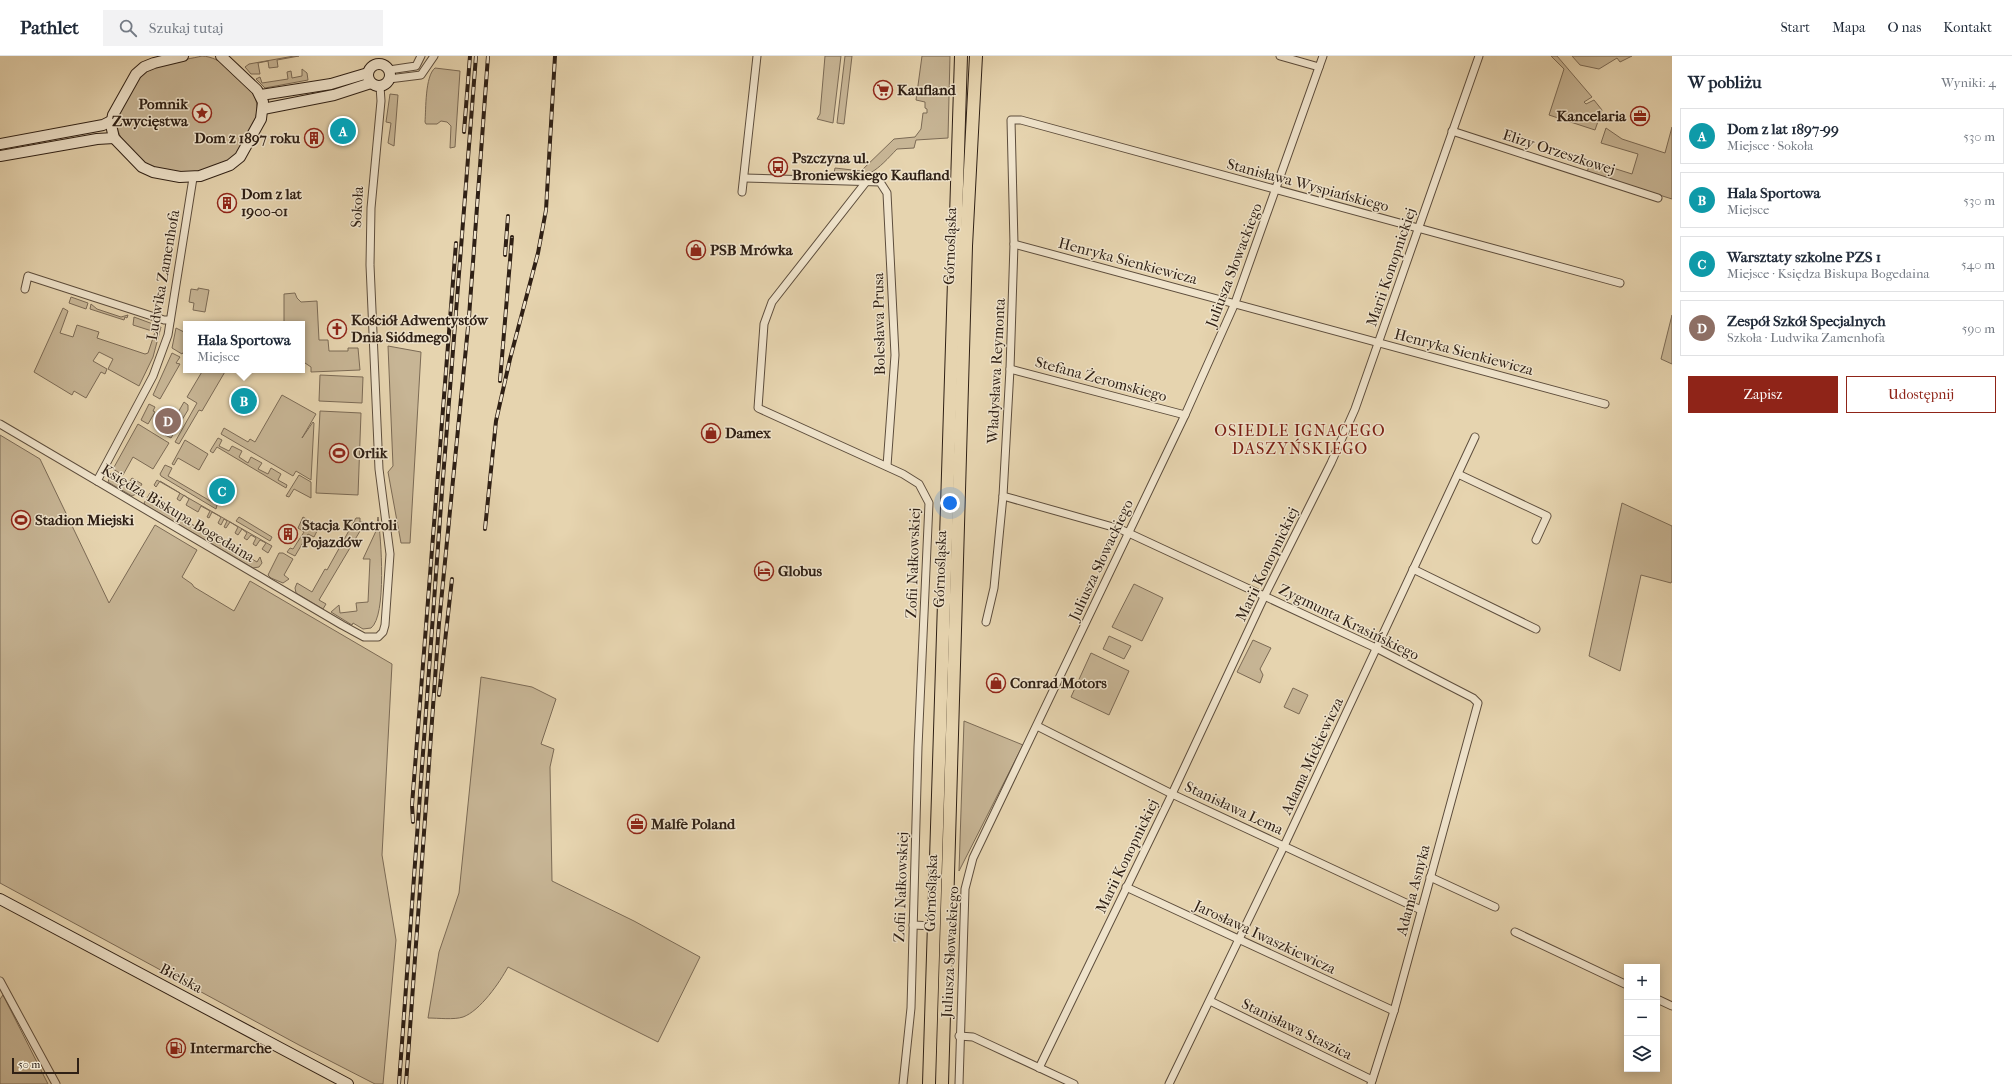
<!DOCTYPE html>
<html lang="pl">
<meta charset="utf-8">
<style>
body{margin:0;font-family:"IM FELL French Canon",serif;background:#f2f2f3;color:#1f2937}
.controls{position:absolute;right:12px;bottom:12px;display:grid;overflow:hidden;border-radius:0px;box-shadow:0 2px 10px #0003}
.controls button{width:36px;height:36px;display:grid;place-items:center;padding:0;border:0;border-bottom:1px solid #e0e1e3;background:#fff;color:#1f2937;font:20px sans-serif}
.scale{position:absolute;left:12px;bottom:10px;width:67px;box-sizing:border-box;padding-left:4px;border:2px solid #2f2015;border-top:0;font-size:11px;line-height:14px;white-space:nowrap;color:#2f2015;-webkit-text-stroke:3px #efe3cb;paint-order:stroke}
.you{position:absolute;left:950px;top:447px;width:14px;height:14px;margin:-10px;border:3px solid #fff;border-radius:50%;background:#1a73e8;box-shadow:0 0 0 6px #1a73e833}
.badge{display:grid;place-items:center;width:26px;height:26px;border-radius:50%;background:#8f2418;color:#fff;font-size:13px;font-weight:700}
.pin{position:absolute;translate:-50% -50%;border:2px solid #fff;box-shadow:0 1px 4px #0006}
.popup{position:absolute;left:183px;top:265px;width:122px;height:52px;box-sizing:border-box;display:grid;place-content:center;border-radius:0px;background:#fff;filter:drop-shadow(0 1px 3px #0005);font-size:13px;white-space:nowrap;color:#747a83}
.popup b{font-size:15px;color:#1f2937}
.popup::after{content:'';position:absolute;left:50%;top:100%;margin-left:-8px;border:8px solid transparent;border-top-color:#fff}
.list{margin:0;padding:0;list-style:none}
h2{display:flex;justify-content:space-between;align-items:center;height:52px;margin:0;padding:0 16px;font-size:17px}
h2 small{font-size:13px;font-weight:400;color:#747a83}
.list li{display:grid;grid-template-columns:26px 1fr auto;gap:12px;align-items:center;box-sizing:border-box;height:56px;margin:0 8px 8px;padding:0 8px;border:1px solid #e0e1e3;border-radius:0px}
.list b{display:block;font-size:15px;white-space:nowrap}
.list p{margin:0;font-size:13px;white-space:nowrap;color:#747a83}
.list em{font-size:13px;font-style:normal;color:#747a83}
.actions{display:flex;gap:8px;padding:12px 16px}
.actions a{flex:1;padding:9px 0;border:1px solid #8f2418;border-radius:0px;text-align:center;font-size:14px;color:#8f2418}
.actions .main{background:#8f2418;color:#fff}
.icon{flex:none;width:22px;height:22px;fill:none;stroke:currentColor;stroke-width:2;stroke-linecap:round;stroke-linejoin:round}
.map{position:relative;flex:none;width:1672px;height:1028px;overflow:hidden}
header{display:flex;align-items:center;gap:24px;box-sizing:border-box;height:56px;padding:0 20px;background:#fff;border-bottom:1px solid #e0e1e3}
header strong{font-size:19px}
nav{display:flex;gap:22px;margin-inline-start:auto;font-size:14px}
.search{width:280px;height:36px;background:#f2f2f3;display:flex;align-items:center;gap:10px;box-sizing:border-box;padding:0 14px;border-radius:0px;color:#747a83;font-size:15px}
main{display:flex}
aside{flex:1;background:#fff}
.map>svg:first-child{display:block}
.green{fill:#c7b595;stroke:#7b6a55}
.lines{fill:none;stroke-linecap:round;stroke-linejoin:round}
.street-casing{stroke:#5d4d3c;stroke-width:9}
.secondary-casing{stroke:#2f2015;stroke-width:12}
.primary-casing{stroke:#2f2015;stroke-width:14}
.street{stroke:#efe3cb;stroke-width:7}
.secondary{stroke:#efe3cb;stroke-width:10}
.primary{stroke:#e6d4af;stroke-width:12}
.rail-casing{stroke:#2f2015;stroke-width:4}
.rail{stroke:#efe3cb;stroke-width:2.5;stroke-dasharray:8;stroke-linecap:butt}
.labels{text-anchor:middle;stroke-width:3;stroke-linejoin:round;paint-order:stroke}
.poi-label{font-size:15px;font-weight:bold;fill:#2f2015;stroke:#efe3cb;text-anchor:start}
.street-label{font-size:15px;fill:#2f2015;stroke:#efe3cb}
.neighbourhood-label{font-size:16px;letter-spacing:1px;fill:#7a1f14;stroke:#efe3cb}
</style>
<header>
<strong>Pathlet</strong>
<div class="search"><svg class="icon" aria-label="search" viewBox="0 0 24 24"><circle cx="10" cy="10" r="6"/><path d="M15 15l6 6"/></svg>Szukaj tutaj</div>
<nav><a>Start</a><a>Mapa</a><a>O nas</a><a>Kontakt</a></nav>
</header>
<main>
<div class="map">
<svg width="1672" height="1028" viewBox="0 0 1672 1028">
<rect width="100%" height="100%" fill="#e6d4af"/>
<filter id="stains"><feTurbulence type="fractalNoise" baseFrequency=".005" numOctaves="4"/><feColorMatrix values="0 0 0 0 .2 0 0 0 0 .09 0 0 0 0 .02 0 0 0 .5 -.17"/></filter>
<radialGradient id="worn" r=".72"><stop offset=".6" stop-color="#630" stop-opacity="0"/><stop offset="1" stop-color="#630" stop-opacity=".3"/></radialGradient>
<g class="green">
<path d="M202,0C221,1 236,18 249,32C259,43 259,57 252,71C246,80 241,98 231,104C206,117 175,122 149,109C142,106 136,99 131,93C123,86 117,78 117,67C118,51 132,35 139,21C155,6 182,5 202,0Z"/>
<polygon points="294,0 299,0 277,4 278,11 269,12 268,5 258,7 260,18 251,18 245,11 249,8"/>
<polygon points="825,0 841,0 833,67 817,63 820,58"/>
<polygon points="845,0 852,0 844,68 837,67"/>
<path d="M922,0H950L948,82L916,84L914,92L897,93C878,113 867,126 837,122L834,117L835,112L861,115L894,83L915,81L921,73L923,57H927V53L925,52V46L916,44Z"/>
<polygon points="1551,0 1557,0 1592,41 1584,46 1586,48 1594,44 1602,54 1595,74 1549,59 1564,13"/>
<polygon points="1572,0 1632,0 1620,6 1617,2 1599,13 1580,9"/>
<path d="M435,12L460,15L455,91L450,92L451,70L447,66L441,65L437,68H426L425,66C426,53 425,20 435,12Z"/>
<polygon points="302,13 307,17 308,24 265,32 256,23 260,21 262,27 288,23 287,16 291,15 292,22 302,20"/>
<polygon points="390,38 398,39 394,90 388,87 391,67 386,66"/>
<polygon points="1672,71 1672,143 1587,116 1591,105 1632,118 1638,98 1601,87 1606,72 1622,83 1665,97"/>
<polygon points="198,232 209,234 205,256 193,254 194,247 189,246 191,233 198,234"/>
<polygon points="295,237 297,242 301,246 317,245 319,284 328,284 329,295 348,295 348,292 358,292 360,314 311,316 311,311 302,305 302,268 284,268 284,238"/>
<polygon points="71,241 88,247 86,253 69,247"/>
<polygon points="91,248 97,253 121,261 128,259 127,262 125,261 124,264 90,253"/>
<polygon points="63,252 68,255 60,277 73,281 77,269 99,276 97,282 145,298 148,297 155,276 133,269 134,261 161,271 153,301 139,330 108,313 113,303 99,296 93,305 107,313 105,318 101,316 86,342 74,335 72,339 34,316"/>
<polygon points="1672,259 1672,308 1661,303"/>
<polygon points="176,272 186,277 186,293 182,298 172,292"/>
<polygon points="388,290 421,296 410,487 401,487 388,416 393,410"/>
<polygon points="172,297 180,301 176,307 180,308 160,343 153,339"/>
<polygon points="203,314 226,314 202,355 199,354 179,388 175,386 197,347 187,341"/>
<polygon points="320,319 363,321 362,347 319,345"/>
<polygon points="282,339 316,358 302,382 313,366 314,367 311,424 296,415 293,420 221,378 224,372 248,386 250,383 255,386"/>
<polygon points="184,346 188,349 188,354 171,382 165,379"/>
<polygon points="149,348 155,351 153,355 155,356 148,368 141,364"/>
<polygon points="320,355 361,357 358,439 316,437"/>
<polygon points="138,368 169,387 153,413 133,401 123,419 113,413"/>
<polygon points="0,379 40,403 109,547 155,469 197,494 182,521 192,528 194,531 234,555 250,525 392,608 382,799 396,884 383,1028 375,1028 299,989 0,827"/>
<polygon points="218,382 222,384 219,390 229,395 232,390 242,395 239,401 248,407 251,401 262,407 258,413 268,418 271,412 281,418 278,424 287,429 286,432 217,391 213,397 210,395"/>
<polygon points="185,384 208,398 199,414 178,402 174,409 172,408"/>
<polygon points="165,409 172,412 168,420 217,449 216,453 161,420 160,418"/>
<polygon points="111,417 128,428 132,422 142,428 136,438 132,440 108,426"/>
<polygon points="299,419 311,426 311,442 294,433 289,441 286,440"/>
<polygon points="157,424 272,490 268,497 262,493 266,487 260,484 256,490 253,488 256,482 251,479 247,484 244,482 247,477 242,473 238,479 235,477 238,471 230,466 226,472 224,471 227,465 224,463 221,469 218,467 221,461 212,456 209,462 207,461 210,455 201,450 198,456 186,449 189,443 184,439 180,445 177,443 180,437 160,425 156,431 154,429"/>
<polygon points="150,437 153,438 150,444 257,506 260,501 262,507 259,511 253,512 147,450 144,447"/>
<polygon points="1622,447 1672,470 1672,525 1671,527 1641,519 1620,615 1589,600"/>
<polygon points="239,461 272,481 270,485 236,465"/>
<polygon points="303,461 315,468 317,475 314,481 308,478 295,500 287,496 290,492 293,493 304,476 298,472"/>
<path d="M378,461C381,481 387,560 371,572L363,573L353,567L352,569L331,556L339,549L340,557L357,555L356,547L368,546L370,503H363L376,475Z"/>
<polygon points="356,462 360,462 360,466 370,467 370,474 363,470 319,544 326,548 323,553 296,537 295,532 297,527 312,536 325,513 327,514"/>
<polygon points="279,497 283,497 293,503 284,519 289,523 283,527 271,522 268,519"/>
<polygon points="1134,528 1163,542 1142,585 1112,571"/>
<polygon points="1109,580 1131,590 1124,603 1103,593"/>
<polygon points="1253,584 1271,592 1260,613 1263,619 1260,627 1237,616"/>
<polygon points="1091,597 1129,615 1109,659 1071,641"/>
<path d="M481,621L532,631L556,643L541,688L554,693L550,711L552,825L634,865L700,901L658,986L508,911C500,926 480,955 463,961C454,964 438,962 428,962L439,896L459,837Z"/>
<polygon points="1293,632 1308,639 1299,658 1284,651"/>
<polygon points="964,665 1023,689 959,815"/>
<polygon points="3,939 48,1028 0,1028 0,943"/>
</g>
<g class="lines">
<defs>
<g id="street">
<polyline points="1280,0 1319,11"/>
<polyline points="389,14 416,10 421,0"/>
<polyline points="389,23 421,19 434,0"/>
<polyline points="1452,75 1658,142"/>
<polyline points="744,122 880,126 887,137 895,299 887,410"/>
<polyline points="866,126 772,246 764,268 758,352 903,418 919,428 929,447 918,691 911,952 903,1028"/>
<polyline points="742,136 757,0"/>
<polyline points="1014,188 1605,348"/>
<polyline points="25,233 28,220 164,264 170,264"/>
<polyline points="1010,313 1185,359"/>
<polyline points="0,368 342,569 364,581 378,581 383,576 385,569 390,498 379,413 370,209 371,152 381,45 380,30"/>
<polyline points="1458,418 1547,460 1536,484"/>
<polyline points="97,425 153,320 168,279 193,122"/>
<polyline points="1003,440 1120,473 1376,592 1473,642 1478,647 1394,955 1371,1028"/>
<polyline points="1413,513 1536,573"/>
<polyline points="986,566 994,532 1003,440 1010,313 1014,188 1011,64 1021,64 1620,227"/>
<polyline points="1037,670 1172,738 1421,854"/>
<polyline points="1430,821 1495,851"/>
<polyline points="1126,831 1394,955"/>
<polyline points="913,869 934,870"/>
<polyline points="1515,876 1627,929"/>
<polyline points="0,925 56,1028"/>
<polyline points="1657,943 1672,950"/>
<polyline points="1210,945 1372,1024"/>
<polyline points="959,980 973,981 1074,1028"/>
<polyline points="1039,1012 1172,738 1265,539 1331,407 1355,353 1479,0"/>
<polyline points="959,1028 965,833 973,802 1185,359 1235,247 1323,0"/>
<polyline points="1169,1028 1284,790 1475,381"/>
</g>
<g id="secondary">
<polyline points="183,0 154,7 144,11 136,18 113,59 111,69 114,82 142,111 153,116 180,121 200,120 230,109 240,101 261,63 263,46 257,34 221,0"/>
<circle cx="379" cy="19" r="11"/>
<polyline points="261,39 331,28 368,17"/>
<polyline points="263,53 334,39 371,27"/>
<polyline points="0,88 103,69 111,65"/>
<polyline points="0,100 97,83 114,82"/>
<polyline points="0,843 348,1028"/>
</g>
<g id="primary">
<polyline points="929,1028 961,0"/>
<polyline points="942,1028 966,190 976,0"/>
</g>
</defs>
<use href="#street" class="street-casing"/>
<use href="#secondary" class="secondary-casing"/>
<use href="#primary" class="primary-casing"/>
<use href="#street" class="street"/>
<use href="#secondary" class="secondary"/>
<use href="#primary" class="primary"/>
<defs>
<g id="rail">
<polyline points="464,76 470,0"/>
<polyline points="505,199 508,160"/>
<polyline points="500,325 512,181"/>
<polyline points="485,473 496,365 510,303 538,197 546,154 555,0"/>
<polyline points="439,639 452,523"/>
<polyline points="413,766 412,749 456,187"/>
<polyline points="399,1028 442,435 476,0"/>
<polyline points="406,1028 439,567 469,261 488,0"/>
</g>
</defs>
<use href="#rail" class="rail-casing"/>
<use href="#rail" class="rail"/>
</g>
<defs>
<symbol id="supermarket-ring" viewBox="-11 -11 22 22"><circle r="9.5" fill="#efe3cb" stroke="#8f2418" stroke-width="1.5"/><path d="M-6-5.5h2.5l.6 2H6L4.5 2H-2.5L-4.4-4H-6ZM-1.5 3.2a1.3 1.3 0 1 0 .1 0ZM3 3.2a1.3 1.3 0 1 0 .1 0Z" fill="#8f2418"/></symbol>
<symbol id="sight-ring" viewBox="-11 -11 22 22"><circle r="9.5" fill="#efe3cb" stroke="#8f2418" stroke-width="1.5"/><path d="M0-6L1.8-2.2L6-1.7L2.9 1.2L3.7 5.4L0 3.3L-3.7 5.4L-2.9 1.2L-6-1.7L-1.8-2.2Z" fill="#8f2418"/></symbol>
<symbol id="office-ring" viewBox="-11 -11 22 22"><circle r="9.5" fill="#efe3cb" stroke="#8f2418" stroke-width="1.5"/><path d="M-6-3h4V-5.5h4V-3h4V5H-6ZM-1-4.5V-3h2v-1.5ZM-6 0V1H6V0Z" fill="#8f2418"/></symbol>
<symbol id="building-ring" viewBox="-11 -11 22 22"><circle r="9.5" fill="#efe3cb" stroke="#8f2418" stroke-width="1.5"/><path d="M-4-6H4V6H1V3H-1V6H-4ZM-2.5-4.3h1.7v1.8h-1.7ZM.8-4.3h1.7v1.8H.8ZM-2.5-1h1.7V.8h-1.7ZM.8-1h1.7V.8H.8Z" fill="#8f2418"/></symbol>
<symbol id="bus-ring" viewBox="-11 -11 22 22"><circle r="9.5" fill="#efe3cb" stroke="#8f2418" stroke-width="1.5"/><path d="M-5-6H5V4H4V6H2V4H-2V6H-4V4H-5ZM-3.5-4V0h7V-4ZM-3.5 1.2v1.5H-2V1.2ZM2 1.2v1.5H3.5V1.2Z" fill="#8f2418"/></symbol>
<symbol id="shop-ring" viewBox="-11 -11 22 22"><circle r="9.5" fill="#efe3cb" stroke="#8f2418" stroke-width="1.5"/><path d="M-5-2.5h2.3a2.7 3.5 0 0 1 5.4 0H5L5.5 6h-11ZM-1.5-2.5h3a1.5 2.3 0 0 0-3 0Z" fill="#8f2418"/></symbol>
<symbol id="church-ring" viewBox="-11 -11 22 22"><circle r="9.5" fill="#efe3cb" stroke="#8f2418" stroke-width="1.5"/><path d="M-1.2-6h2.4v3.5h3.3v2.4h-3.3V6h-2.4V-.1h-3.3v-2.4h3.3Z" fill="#8f2418"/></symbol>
<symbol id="stadium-ring" viewBox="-11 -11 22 22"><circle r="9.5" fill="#efe3cb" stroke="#8f2418" stroke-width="1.5"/><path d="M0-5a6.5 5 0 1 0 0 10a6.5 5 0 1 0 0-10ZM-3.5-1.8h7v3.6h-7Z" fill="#8f2418"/></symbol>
<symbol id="hotel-ring" viewBox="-11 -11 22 22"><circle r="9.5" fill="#efe3cb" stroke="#8f2418" stroke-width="1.5"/><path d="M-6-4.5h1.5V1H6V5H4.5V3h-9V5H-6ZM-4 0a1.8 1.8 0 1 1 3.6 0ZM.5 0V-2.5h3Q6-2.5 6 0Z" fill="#8f2418"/></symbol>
<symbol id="fuel-ring" viewBox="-11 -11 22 22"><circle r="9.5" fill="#efe3cb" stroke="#8f2418" stroke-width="1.5"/><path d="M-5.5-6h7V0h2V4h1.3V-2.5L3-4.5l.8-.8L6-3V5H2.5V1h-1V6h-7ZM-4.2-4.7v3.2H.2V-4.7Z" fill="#8f2418"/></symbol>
</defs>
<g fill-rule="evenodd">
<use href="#supermarket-ring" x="872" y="23" width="22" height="22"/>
<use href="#sight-ring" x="191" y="46" width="22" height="22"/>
<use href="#office-ring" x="1629" y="49" width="22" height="22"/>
<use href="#building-ring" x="303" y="71" width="22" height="22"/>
<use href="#bus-ring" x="767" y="100" width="22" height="22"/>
<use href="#building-ring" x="216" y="136" width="22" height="22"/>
<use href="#shop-ring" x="685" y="183" width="22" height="22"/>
<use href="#church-ring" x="326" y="262" width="22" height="22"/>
<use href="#shop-ring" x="700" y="366" width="22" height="22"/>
<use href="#stadium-ring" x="328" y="386" width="22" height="22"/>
<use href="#stadium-ring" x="10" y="453" width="22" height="22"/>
<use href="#building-ring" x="277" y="467" width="22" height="22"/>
<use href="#hotel-ring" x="753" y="504" width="22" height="22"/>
<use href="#shop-ring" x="985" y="616" width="22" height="22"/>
<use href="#office-ring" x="626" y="757" width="22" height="22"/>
<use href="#fuel-ring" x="165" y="981" width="22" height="22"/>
</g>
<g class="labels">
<g class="poi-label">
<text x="897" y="39">Kaufland</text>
<text x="188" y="53" text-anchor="end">Pomnik<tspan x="188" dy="17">Zwycięstwa</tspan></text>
<text x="1626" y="65" text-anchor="end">Kancelaria</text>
<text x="300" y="87" text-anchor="end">Dom z 1897 roku</text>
<text x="792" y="107">Pszczyna ul.<tspan x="792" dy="17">Broniewskiego Kaufland</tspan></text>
<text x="241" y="143">Dom z lat<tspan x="241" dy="17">1900-01</tspan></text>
<text x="710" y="199">PSB Mrówka</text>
<text x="351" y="269">Kościół Adwentystów<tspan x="351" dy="17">Dnia Siódmego</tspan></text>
<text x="725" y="382">Damex</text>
<text x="353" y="402">Orlik</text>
<text x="35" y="469">Stadion Miejski</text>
<text x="302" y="474">Stacja Kontroli<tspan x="302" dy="17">Pojazdów</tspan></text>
<text x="778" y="520">Globus</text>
<text x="1010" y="632">Conrad Motors</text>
<text x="651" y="773">Malfe Poland</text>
<text x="190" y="997">Intermarche</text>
</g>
<g class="street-label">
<text transform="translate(1559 96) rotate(18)" y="5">Elizy Orzeszkowej</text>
<text transform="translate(1308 129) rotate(15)" y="5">Stanisława Wyspiańskiego</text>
<text transform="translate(357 151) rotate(-87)" y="5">Sokoła</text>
<text transform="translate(950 190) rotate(-88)" y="5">Górnośląska</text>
<text transform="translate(1128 205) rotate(15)" y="5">Henryka Sienkiewicza</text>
<text transform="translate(1234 209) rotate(-69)" y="5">Juliusza Słowackiego</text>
<text transform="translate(1391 211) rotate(-71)" y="5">Marii Konopnickiej</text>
<text transform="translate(163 219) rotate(-80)" y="5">Ludwika Zamenhofa</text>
<text transform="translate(879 268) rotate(-91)" y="5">Bolesława Prusa</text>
<text transform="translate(1464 296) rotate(15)" y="5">Henryka Sienkiewicza</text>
<text transform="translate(996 315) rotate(-87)" y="5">Władysława Reymonta</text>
<text transform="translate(1101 323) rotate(15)" y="5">Stefana Żeromskiego</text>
<text transform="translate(178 457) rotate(31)" y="5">Księdza Biskupa Bogedaina</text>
<text transform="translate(1101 504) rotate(-65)" y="5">Juliusza Słowackiego</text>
<text transform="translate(913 507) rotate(-88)" y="5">Zofii Nałkowskiej</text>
<text transform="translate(1267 508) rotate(-64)" y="5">Marii Konopnickiej</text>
<text transform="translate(940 513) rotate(-88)" y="5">Górnośląska</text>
<text transform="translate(1349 566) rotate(26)" y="5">Zygmunta Krasińskiego</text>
<text transform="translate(1312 700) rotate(-65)" y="5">Adama Mickiewicza</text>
<text transform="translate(1234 752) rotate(25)" y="5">Stanisława Lema</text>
<text transform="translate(1127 800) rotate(-64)" y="5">Marii Konopnickiej</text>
<text transform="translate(901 831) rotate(-88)" y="5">Zofii Nałkowskiej</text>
<text transform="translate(1413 834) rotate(-75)" y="5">Adama Asnyka</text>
<text transform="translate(931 837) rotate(-88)" y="5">Górnośląska</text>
<text transform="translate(1265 881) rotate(25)" y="5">Jarosława Iwaszkiewicza</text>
<text transform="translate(950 896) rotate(-87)" y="5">Juliusza Słowackiego</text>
<text transform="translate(181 922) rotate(28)" y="5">Bielska</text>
<text transform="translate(1297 973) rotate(26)" y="5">Stanisława Staszica</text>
</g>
<g class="neighbourhood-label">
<text x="1300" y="380">OSIEDLE IGNACEGO<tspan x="1300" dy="18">DASZYŃSKIEGO</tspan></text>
</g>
</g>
<rect width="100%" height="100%" filter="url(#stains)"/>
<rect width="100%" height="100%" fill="url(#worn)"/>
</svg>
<div class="controls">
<button>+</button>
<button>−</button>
<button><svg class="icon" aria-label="layers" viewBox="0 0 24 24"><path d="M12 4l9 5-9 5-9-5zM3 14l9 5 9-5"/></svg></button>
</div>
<div class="scale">50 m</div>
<div class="you"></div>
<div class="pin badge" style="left:343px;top:75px;background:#0f9aa8">A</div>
<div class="pin badge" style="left:244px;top:345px;background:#0f9aa8">B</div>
<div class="popup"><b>Hala Sportowa</b>Miejsce</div>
<div class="pin badge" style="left:222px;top:435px;background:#0f9aa8">C</div>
<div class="pin badge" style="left:168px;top:365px;background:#8d6e63">D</div>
</div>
<aside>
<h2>W pobliżu<small>Wyniki: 4</small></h2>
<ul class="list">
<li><span class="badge" style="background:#0f9aa8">A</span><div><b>Dom z lat 1897-99</b><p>Miejsce · Sokoła</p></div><em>530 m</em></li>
<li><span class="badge" style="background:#0f9aa8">B</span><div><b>Hala Sportowa</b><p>Miejsce</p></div><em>530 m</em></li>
<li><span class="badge" style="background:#0f9aa8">C</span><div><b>Warsztaty szkolne PZS 1</b><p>Miejsce · Księdza Biskupa Bogedaina</p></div><em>540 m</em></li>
<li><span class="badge" style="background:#8d6e63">D</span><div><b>Zespół Szkół Specjalnych</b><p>Szkoła · Ludwika Zamenhofa</p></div><em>590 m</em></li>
</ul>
<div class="actions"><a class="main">Zapisz</a><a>Udostępnij</a></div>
</aside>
</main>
